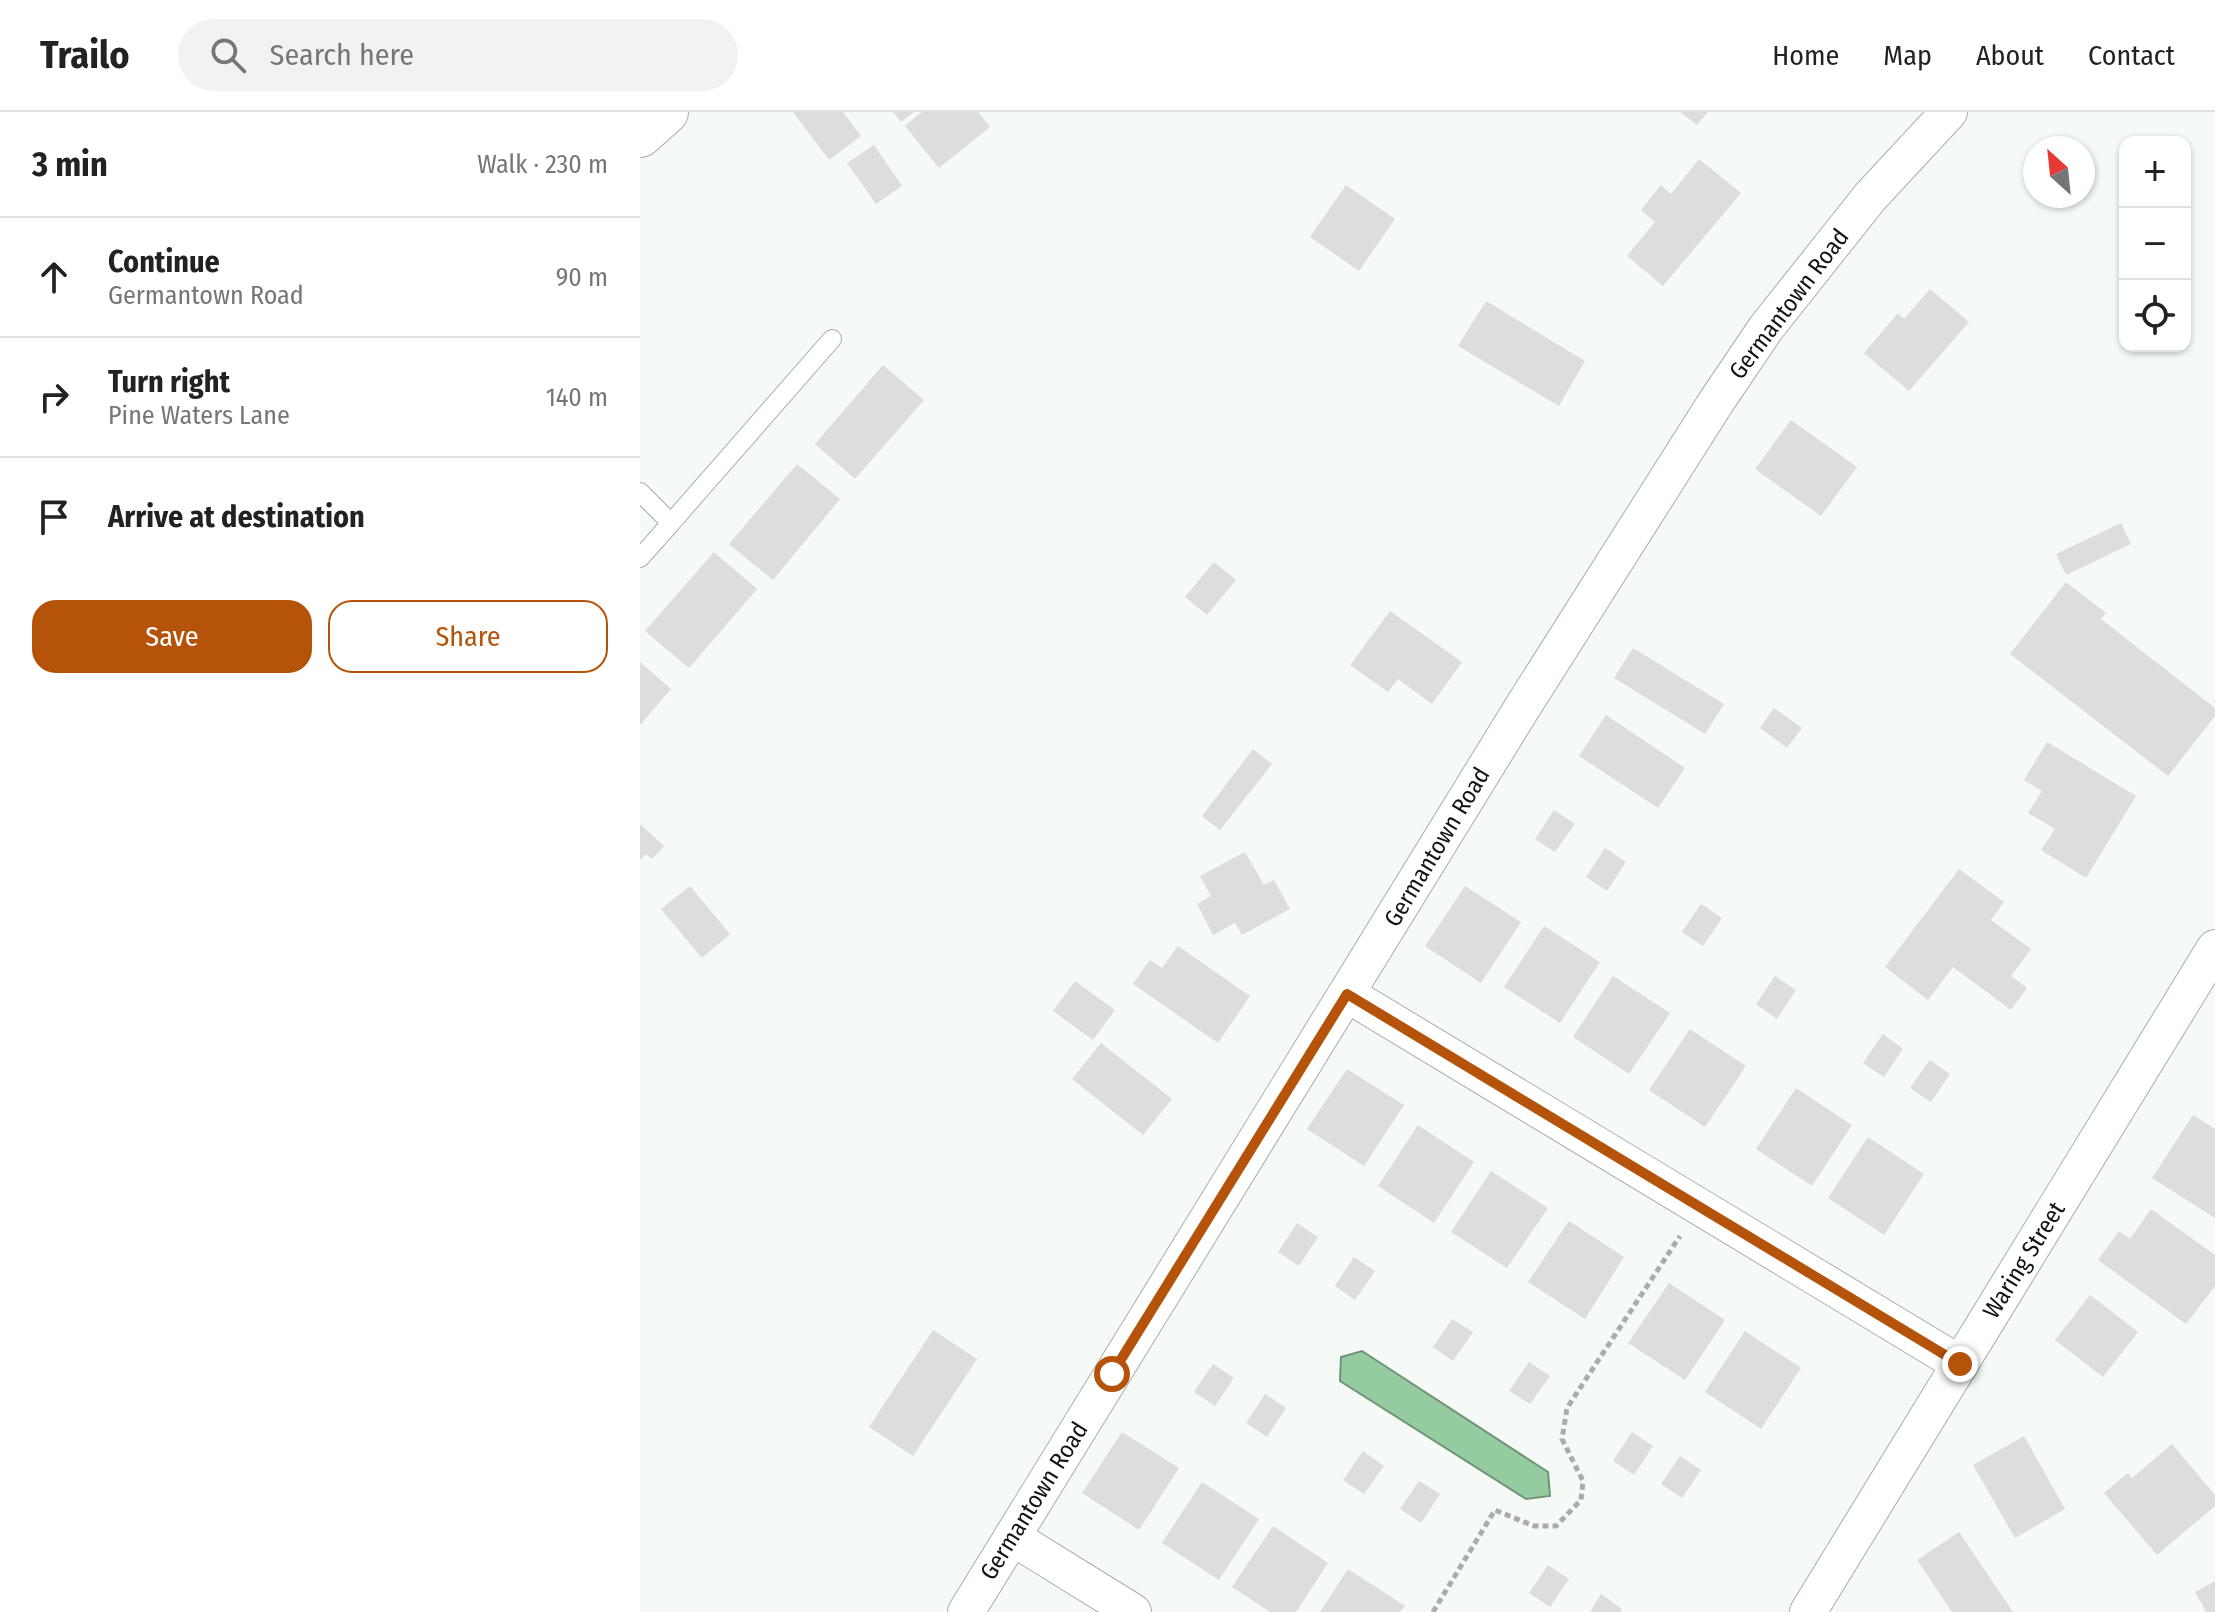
<!DOCTYPE html>
<meta charset="utf-8">
<style>
body{margin:0;font-family:"Fira Sans Condensed",sans-serif;background:#f2f2f2;color:#222}
.controls{position:absolute;right:24px;top:24px;display:grid;overflow:hidden;border-radius:16px;box-shadow:0 2px 6px #0004}
.controls button{width:72px;height:72px;display:grid;place-items:center;padding:0;border:0;border-bottom:2px solid #e0e0e0;background:#fff;color:#222;font:40px sans-serif}
.compass{position:absolute;left:1383px;top:24px;width:72px;height:72px;border-radius:50%;background:#fff;box-shadow:0 2px 6px #0004;rotate:333deg}
.stop{position:absolute;width:24px;height:24px;margin:-18px;border:6px solid #b45309;border-radius:50%;background:#fff}
.stop.end{background:#b45309;border-color:#fff;box-shadow:0 2px 8px #0008}
.list{margin:0;padding:0;list-style:none}
h2{display:flex;justify-content:space-between;align-items:center;height:104px;margin:0;padding:0 32px;font-size:34px}
h2 small{font-size:26px;font-weight:400;color:#767676}
.list li{display:grid;grid-template-columns:52px 1fr auto;gap:24px;align-items:center;box-sizing:border-box;height:120px;padding:0 32px;border-top:2px solid #e0e0e0}
.list b{display:block;font-size:30px;white-space:nowrap}
.list p{margin:0;font-size:26px;white-space:nowrap;color:#767676}
.list em{font-size:26px;font-style:normal;color:#767676}
.actions{display:flex;gap:16px;padding:24px 32px}
.actions a{flex:1;padding:18px 0;border:2px solid #b45309;border-radius:24px;text-align:center;font-size:28px;color:#b45309}
.actions .main{background:#b45309;color:#fff}
.icon{flex:none;width:44px;height:44px;fill:none;stroke:currentColor;stroke-width:2;stroke-linecap:round;stroke-linejoin:round}
.map{position:relative;flex:none;width:1575px;height:1500px;overflow:hidden}
header{display:flex;align-items:center;gap:48px;box-sizing:border-box;height:112px;padding:0 40px;background:#fff;border-bottom:2px solid #e0e0e0}
header strong{font-size:38px}
nav{display:flex;gap:44px;margin-inline-start:auto;font-size:28px}
.search{width:560px;height:72px;background:#f2f2f2;display:flex;align-items:center;gap:20px;box-sizing:border-box;padding:0 28px;border-radius:44px;color:#767676;font-size:30px}
main{display:flex}
aside{flex:1;background:#fff}
.map>svg:first-child{display:block}
.water{fill:#95cc9f;stroke:#6e9475;stroke-width:2}
.building{fill:#dbdedb}
.lines{fill:none;stroke-linecap:round;stroke-linejoin:round}
.service-casing{stroke:#aaadaa;stroke-width:20}
.minor-casing{stroke:#aaadaa;stroke-width:38}
.tertiary-casing{stroke:#aaadaa;stroke-width:46}
.path{stroke:#a9acaa;stroke-width:5;stroke-dasharray:6 4;stroke-linecap:butt}
.service{stroke:#fff;stroke-width:18}
.minor{stroke:#fff;stroke-width:36}
.tertiary{stroke:#fff;stroke-width:44}
.route{stroke:#b45309;stroke-width:10}
.labels{text-anchor:middle;stroke-width:7;stroke-linejoin:round;paint-order:stroke}
.street-label{font-size:24px;fill:#121312;stroke:#fff}
</style>
<header>
<strong>Trailo</strong>
<div class="search"><svg class="icon" aria-label="search" viewBox="0 0 24 24"><circle cx="10" cy="10" r="6"/><path d="M15 15l6 6"/></svg>Search here</div>
<nav><a>Home</a><a>Map</a><a>About</a><a>Contact</a></nav>
</header>
<main>
<aside>
<h2>3 min<small>Walk · 230 m</small></h2>
<ul class="list">
<li><svg class="icon" aria-label="ahead" viewBox="0 0 24 24"><path d="M12 20V5M6 11l6-6 6 6"/></svg><div><b>Continue</b><p>Germantown Road</p></div><em>90 m</em></li>
<li><svg class="icon" aria-label="right" viewBox="0 0 24 24"><path d="M7 20v-9h11M14 6l5 5-5 5"/></svg><div><b>Turn right</b><p>Pine Waters Lane</p></div><em>140 m</em></li>
<li><svg class="icon" aria-label="arrive" viewBox="0 0 24 24"><path d="M6 21V4h12l-3 4 3 4H6"/></svg><div><b>Arrive at destination</b></div></li>
</ul>
<div class="actions"><a class="main">Save</a><a>Share</a></div>
</aside>
<div class="map">
<svg width="1575" height="1500" viewBox="0 0 1575 1500">
<rect width="100%" height="100%" fill="#f6faf7"/>
<polygon class="water" points="722,1239 908,1360 910,1384 886,1387 700,1269 701,1245"/>
<g class="building">
<polygon points="153,0 203,0 221,24 189,48"/>
<polygon points="253,0 274,0 261,10"/>
<polygon points="282,0 338,0 350,15 299,56 265,14"/>
<polygon points="1040,0 1068,0 1057,13"/>
<polygon points="234,33 262,74 236,92 207,51"/>
<polygon points="1059,47 1101,81 1023,174 987,144 1015,110 1001,98 1021,73 1031,82"/>
<polygon points="706,73 755,107 719,159 670,125"/>
<polygon points="1290,177 1329,210 1269,279 1224,241 1258,201 1264,207"/>
<polygon points="846,189 945,249 919,294 818,234"/>
<polygon points="243,253 284,288 215,367 175,332"/>
<polygon points="1151,308 1217,355 1181,404 1115,357"/>
<polygon points="157,352 200,387 133,468 89,432"/>
<polygon points="1481,411 1491,432 1426,463 1416,442"/>
<polygon points="74,440 117,477 49,556 5,519"/>
<polygon points="574,450 596,468 567,503 545,485"/>
<polygon points="1426,470 1466,501 1461,507 1575,596 1575,604 1528,664 1370,542"/>
<polygon points="750,499 822,550 792,592 758,567 748,580 710,553"/>
<polygon points="993,536 1084,592 1065,622 974,566"/>
<polygon points="0,550 31,577 0,613"/>
<polygon points="1134,596 1162,616 1147,636 1120,616"/>
<polygon points="966,603 1045,656 1018,696 939,644"/>
<polygon points="1407,630 1496,684 1446,766 1401,738 1415,717 1388,701 1402,679 1384,668"/>
<polygon points="613,637 632,652 580,718 562,704"/>
<polygon points="914,698 935,712 915,740 895,727"/>
<polygon points="0,712 24,734 12,747 6,742 0,748"/>
<polygon points="965,736 986,750 967,779 946,765"/>
<polygon points="605,740 624,773 634,768 650,797 602,823 595,811 573,823 557,792 571,784 560,764"/>
<polygon points="1319,757 1364,790 1351,808 1391,837 1371,864 1387,876 1371,898 1313,855 1288,888 1245,855"/>
<polygon points="50,774 90,822 62,846 21,797"/>
<polygon points="825,774 881,810 841,871 785,834"/>
<polygon points="1061,792 1082,806 1063,834 1042,820"/>
<polygon points="904,814 960,850 920,911 864,875"/>
<polygon points="538,834 610,884 578,931 493,872 510,848 522,856"/>
<polygon points="973,864 1030,901 989,962 933,925"/>
<polygon points="1135,864 1156,878 1137,907 1116,892"/>
<polygon points="435,869 475,898 453,928 413,899"/>
<polygon points="1050,917 1106,954 1065,1015 1009,978"/>
<polygon points="1243,922 1263,937 1244,965 1223,951"/>
<polygon points="461,931 532,987 503,1023 432,967"/>
<polygon points="1290,948 1310,962 1291,990 1270,976"/>
<polygon points="707,957 764,993 724,1054 667,1017"/>
<polygon points="1156,976 1212,1013 1172,1074 1116,1037"/>
<polygon points="1553,1003 1575,1017 1575,1106 1512,1066"/>
<polygon points="778,1013 834,1050 794,1111 738,1074"/>
<polygon points="1228,1025 1284,1062 1244,1123 1188,1086"/>
<polygon points="851,1059 908,1096 867,1156 811,1120"/>
<polygon points="1511,1097 1575,1143 1575,1174 1546,1212 1458,1148 1479,1119 1490,1127"/>
<polygon points="929,1109 984,1145 945,1207 888,1170"/>
<polygon points="657,1111 678,1125 659,1154 638,1140"/>
<polygon points="714,1145 735,1159 715,1188 695,1174"/>
<polygon points="1029,1171 1085,1208 1045,1268 988,1231"/>
<polygon points="1450,1183 1498,1220 1463,1265 1415,1228"/>
<polygon points="812,1207 833,1220 813,1249 793,1235"/>
<polygon points="293,1218 337,1247 273,1344 229,1315"/>
<polygon points="1105,1219 1161,1256 1121,1317 1065,1280"/>
<polygon points="889,1250 910,1264 890,1292 869,1279"/>
<polygon points="573,1252 594,1266 575,1294 554,1280"/>
<polygon points="625,1282 646,1296 627,1325 606,1311"/>
<polygon points="482,1320 539,1356 499,1418 442,1381"/>
<polygon points="992,1320 1013,1334 994,1363 973,1349"/>
<polygon points="1384,1324 1425,1397 1375,1426 1333,1353"/>
<polygon points="1532,1332 1575,1383 1575,1394 1517,1443 1464,1381 1488,1361 1492,1366"/>
<polygon points="723,1339 744,1354 724,1382 703,1368"/>
<polygon points="1040,1344 1061,1358 1042,1386 1021,1372"/>
<polygon points="779,1369 800,1382 781,1411 760,1397"/>
<polygon points="562,1370 619,1407 579,1468 522,1431"/>
<polygon points="633,1414 688,1451 656,1500 630,1500 592,1475"/>
<polygon points="1319,1420 1373,1500 1312,1500 1277,1448"/>
<polygon points="908,1453 929,1467 910,1495 889,1481"/>
<polygon points="708,1457 765,1494 760,1500 680,1500"/>
<polygon points="1575,1469 1575,1500 1566,1500 1555,1480"/>
<polygon points="961,1482 982,1497 980,1500 950,1500"/>
</g>
<g class="lines">
<defs>
<g id="service">
<polyline points="0,380 31,411 0,446"/>
<polyline points="31,411 192,227"/>
</g>
<g id="minor">
<polyline points="707,882 1320,1252"/>
<polyline points="372,1425 493,1500"/>
<polyline points="326,1500 882,596 1076,290 1126,216 1230,85 1309,0"/>
<polyline points="1168,1500 1575,836"/>
</g>
<polyline id="tertiary" points="0,23 26,0"/>
</defs>
<use href="#service" class="service-casing"/>
<use href="#minor" class="minor-casing"/>
<use href="#tertiary" class="tertiary-casing"/>
<polyline class="path" points="793,1500 855,1398 894,1414 916,1414 941,1388 943,1369 922,1327 927,1296 1040,1124"/>
<use href="#service" class="service"/>
<use href="#minor" class="minor"/>
<use href="#tertiary" class="tertiary"/>
</g>
<g class="lines">
<polyline class="route" points="472,1262 707,882 1320,1252"/>
</g>
<g class="labels">
<g class="street-label">
<text transform="translate(1149 192) rotate(-53)" y="8">Germantown Road</text>
<text transform="translate(797 735) rotate(-59)" y="8">Germantown Road</text>
<text transform="translate(1384 1148) rotate(-58)" y="8">Waring Street</text>
<text transform="translate(394 1389) rotate(-58)" y="8">Germantown Road</text>
</g>
</g>
</svg>
<div class="controls">
<button>+</button>
<button>−</button>
<button><svg class="icon" aria-label="locate" viewBox="0 0 24 24"><circle cx="12" cy="12" r="6"/><path d="M12 2v4M12 18v4M2 12h4M18 12h4"/></svg></button>
</div>
<svg class="compass" viewBox="-18 -18 36 36"><path d="M0-13l5 13h-10z" fill="#e53935"/><path d="M0 13l5-13h-10z" fill="#767676"/></svg>
<div class="stop" style="left:472px;top:1262px"></div>
<div class="stop end" style="left:1320px;top:1252px"></div>
</div>
</main>
